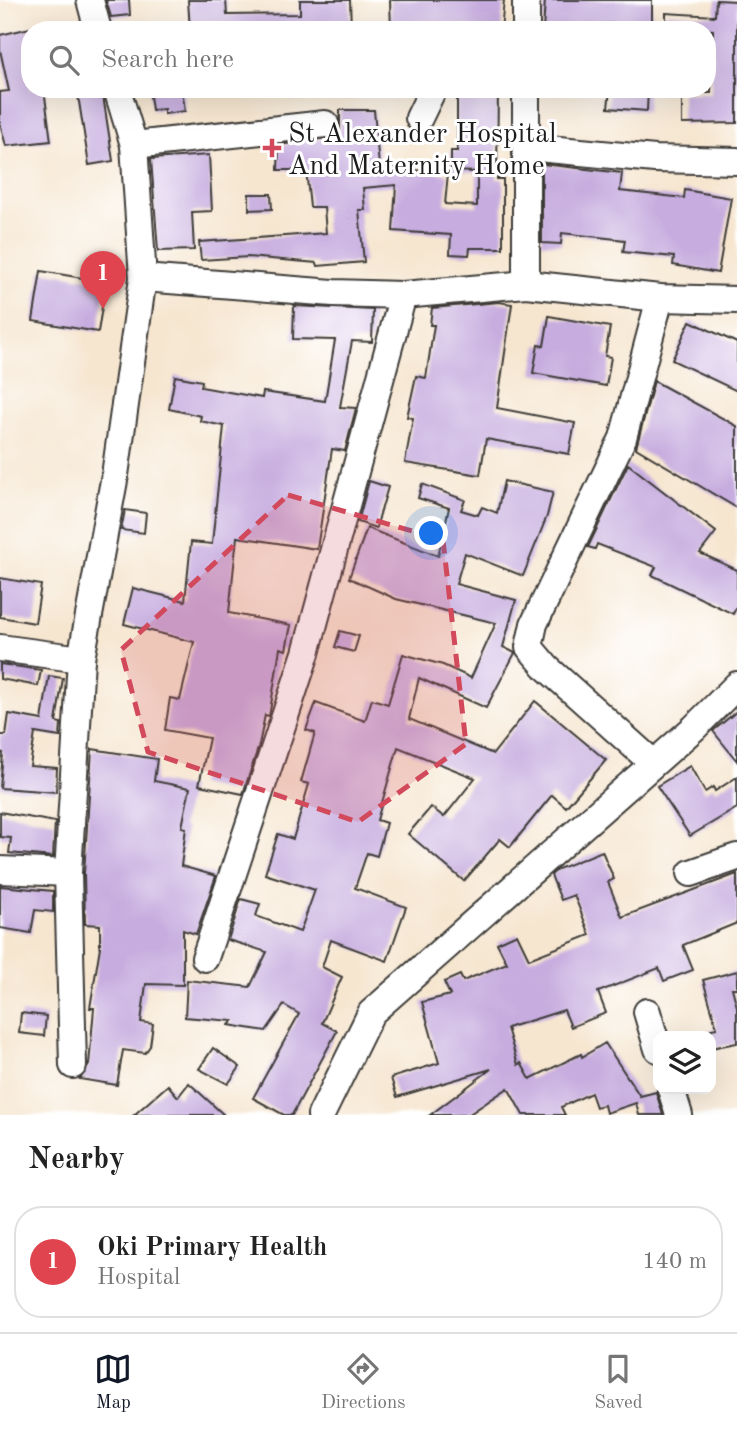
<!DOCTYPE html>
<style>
body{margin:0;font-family:"Old Standard TT",serif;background:#f2f2f2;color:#222}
.controls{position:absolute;right:21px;bottom:21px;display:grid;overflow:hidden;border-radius:14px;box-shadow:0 7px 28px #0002}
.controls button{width:63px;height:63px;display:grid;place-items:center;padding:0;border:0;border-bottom:2px solid #e0e0e0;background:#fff;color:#222;font:35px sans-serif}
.you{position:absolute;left:432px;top:534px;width:24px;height:24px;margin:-18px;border:5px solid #fff;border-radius:50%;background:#1a73e8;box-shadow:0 0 0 10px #1a73e833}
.badge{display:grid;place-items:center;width:46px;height:46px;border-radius:50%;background:#111827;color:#fff;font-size:23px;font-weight:700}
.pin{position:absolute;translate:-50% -58px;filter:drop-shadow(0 2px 4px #0008)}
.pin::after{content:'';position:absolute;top:37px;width:24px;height:21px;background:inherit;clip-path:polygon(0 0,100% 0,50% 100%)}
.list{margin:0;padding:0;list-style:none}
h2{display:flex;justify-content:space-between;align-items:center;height:91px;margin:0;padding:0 28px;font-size:30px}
h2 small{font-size:23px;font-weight:400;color:#767676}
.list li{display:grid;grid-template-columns:46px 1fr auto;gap:21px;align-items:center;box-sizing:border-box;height:112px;margin:0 14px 14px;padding:0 14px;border:2px solid #e0e0e0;border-radius:28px}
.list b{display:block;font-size:26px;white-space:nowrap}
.list p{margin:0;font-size:23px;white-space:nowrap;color:#767676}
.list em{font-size:23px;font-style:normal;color:#767676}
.icon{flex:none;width:38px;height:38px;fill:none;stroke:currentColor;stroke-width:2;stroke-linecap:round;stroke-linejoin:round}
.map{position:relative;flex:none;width:737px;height:1115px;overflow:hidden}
.search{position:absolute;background:#fff;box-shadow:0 7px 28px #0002;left:21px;right:21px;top:21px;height:77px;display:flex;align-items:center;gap:18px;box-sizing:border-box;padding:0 24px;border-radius:28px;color:#767676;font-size:26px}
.sheet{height:217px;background:#fff}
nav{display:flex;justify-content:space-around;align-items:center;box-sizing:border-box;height:98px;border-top:2px solid #e0e0e0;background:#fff;font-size:19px;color:#767676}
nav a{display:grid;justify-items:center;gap:4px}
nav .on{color:#111827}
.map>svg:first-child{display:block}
.building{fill:#c7addf}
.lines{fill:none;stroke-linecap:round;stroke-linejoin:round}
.minor-casing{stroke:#3d3a37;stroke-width:30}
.minor{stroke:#fff;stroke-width:26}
.marked{fill:#d1495b;fill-opacity:0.2;stroke:#d1495b;stroke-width:5;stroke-dasharray:14 9;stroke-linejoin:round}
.poi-dot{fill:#d1495b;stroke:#fff;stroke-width:2.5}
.labels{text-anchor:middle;stroke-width:6;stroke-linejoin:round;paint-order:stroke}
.poi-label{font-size:28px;fill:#1c1c1c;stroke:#fff;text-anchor:start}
</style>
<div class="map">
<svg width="737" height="1115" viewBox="0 0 737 1115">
<rect width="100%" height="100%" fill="#fff"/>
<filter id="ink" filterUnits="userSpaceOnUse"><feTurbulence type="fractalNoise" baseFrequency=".0143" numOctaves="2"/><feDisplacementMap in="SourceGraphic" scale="14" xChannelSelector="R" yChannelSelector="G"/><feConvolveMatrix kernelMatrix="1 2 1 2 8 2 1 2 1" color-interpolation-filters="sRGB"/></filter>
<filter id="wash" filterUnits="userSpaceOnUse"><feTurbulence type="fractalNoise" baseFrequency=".00686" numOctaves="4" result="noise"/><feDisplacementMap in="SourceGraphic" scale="28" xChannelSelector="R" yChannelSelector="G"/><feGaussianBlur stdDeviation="1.57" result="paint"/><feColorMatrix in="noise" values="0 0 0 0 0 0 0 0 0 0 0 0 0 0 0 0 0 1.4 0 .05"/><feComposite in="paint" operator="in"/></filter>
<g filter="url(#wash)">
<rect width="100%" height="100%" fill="#f6e6d0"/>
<g id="blocks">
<g class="building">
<polygon points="106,0 129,0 130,15 111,17"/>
<polygon points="188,0 226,0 227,15 300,14 300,0 350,0 351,28 190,30"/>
<polygon points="390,0 504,0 501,30 391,30"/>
<polygon points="545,0 652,0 652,23 598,24 597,30 543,30"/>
<polygon points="716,0 737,1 737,123 682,124 682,93 711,93 713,30 666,28 666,13 715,16"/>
<polygon points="30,28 30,89 44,89 51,141 6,146 0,123 0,92 9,91 0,50 0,35"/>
<polygon points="77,89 102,89 113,161 89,165"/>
<polygon points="149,89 182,89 185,111 164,114 164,109 152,110"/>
<polygon points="457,89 498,89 497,179 503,179 503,248 470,248 469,255 450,254 451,235 393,231 396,185 363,188 365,210 359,210 364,262 318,266 317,263 248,257 201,260 199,242 326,233 324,207 310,207 306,170 278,170 279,145 334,137 340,130 340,110 374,110 379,166 448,174 445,204 477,206 477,172 451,171 451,151 457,151"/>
<polygon points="610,89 648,89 647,111 608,108"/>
<polygon points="209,155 212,211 192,212 194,250 158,251 151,159"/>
<polygon points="542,164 622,173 620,191 684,198 685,190 731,198 718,273 673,265 674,257 623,252 625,240 562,233 561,244 542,243"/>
<polygon points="249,194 271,194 272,209 249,210"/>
<polygon points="41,271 106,282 98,332 33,321"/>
<polygon points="499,302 512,304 497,408 575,423 569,454 486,439 480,475 405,463 413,418 407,417 416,376 426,378 434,325 430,325 432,308"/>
<polygon points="294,306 373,310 372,342 352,341 340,407 356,408 345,451 332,449 317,549 237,537 229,613 291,625 286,650 280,648 270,711 269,716 265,715 259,745 243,794 199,785 209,738 165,730 170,698 180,700 194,642 124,624 133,588 185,601 191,542 212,544 224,426 200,421 201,416 169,409 175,376 202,381 201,387 262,398 263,392 325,401 335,340 293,339"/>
<polygon points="549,316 610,327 605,356 611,357 606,386 533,373 538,345 544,346"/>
<polygon points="690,321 737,343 737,391 672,360"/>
<polygon points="654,381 737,426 737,508 636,448"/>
<polygon points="628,464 716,532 700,553 737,570 737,606 733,614 652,575 656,567 597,544 595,549 588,547"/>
<polygon points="369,481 388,487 376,528 358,522"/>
<polygon points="504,481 553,492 547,516 523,576 465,553 456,584 516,600 503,647 515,653 486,708 419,678 409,719 493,754 535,701 606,760 566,807 552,795 510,847 500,839 464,881 408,834 431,807 444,817 475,778 398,747 377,820 386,823 377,856 367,853 355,888 406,907 387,961 331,940 322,967 342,977 322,1023 337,1031 292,1115 284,1115 253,1098 299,1014 284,1005 266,1031 229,1025 233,1021 185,1017 187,980 250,987 267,952 228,940 241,899 260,904 256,916 300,932 315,890 265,874 278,834 293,839 309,784 301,782 315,733 306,730 316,703 365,721 372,699 388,704 403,654 443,665 471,678 496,623 396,599 349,578 367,528 438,556 449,508 418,498 422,484 465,500 461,510 478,515 482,507 497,513"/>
<polygon points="125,510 146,513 144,533 121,530"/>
<polygon points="0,578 41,585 35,623 0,617"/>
<polygon points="340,631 359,636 354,652 335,647"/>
<polygon points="0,664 41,670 38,686 0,679"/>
<polygon points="49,676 63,678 56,722 61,723 60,737 35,733 30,766 57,768 56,792 0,788 3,753 0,752 0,735 6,735 9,714 42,720"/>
<polygon points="737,711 737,761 713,731"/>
<polygon points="92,749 157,759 154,781 190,788 182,827 186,828 181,866 216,876 196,934 183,930 183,985 146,984 141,1022 153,1024 150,1046 145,1053 123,1050 117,1085 80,1079 89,1065 94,1008 90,1008 100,947 100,925 85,924 84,873"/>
<polygon points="690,766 705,792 713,787 715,791 737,777 737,808 690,836 657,786"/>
<polygon points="0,812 55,822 53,857 9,853 11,838 0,837"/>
<polygon points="602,851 614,879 608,882 622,917 737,874 737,923 683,945 693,970 664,981 659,968 598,992 606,1013 571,1027 564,1010 507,1028 518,1065 521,1063 530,1079 581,1054 582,1057 605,1043 640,1096 656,1092 663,1115 639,1115 636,1103 606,1113 604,1105 596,1107 591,1093 561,1107 565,1115 523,1115 508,1088 468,1115 430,1115 491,1069 397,1097 391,1078 439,1063 422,1002 450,995 444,982 460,975 463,981 507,963 497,943 517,934 529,959 590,935 574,895 561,900 551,875 558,869"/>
<polygon points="0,886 53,891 53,912 35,910 31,933 0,928"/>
<polygon points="737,971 737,988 732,988 737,1007 737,1043 711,1048 711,1029 717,1028 703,980"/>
<polygon points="21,1013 46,1016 44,1036 19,1033"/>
<polygon points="213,1048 240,1067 228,1084 199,1069"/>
<polygon points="189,1083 224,1115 134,1115 168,1085 178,1097"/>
</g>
</g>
</g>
<g filter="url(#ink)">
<use href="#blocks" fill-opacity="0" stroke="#3d3a37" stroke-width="2"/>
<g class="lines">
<defs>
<g id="minor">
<polyline points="90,0 98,30"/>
<polyline points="526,0 526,30"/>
<polyline points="419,118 433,89"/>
<polyline points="134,145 325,124"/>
<polyline points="527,147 655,159 737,161"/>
<polyline points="143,278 333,293 403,295 526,284 660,298 737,300"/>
<polyline points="526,284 526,89"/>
<polyline points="0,648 81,659"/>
<polyline points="653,763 547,668 529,647 534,624 623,438 660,298"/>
<polyline points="0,870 68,873"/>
<polyline points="691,873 737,857"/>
<polyline points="205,958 306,653 403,295"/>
<polyline points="647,1012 658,1049"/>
<polyline points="73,1065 68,873 81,659 115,475 143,278 134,145 117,89"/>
<polyline points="671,1089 679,1115"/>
<polyline points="321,1115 371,1013 694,728 737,685"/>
</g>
</defs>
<use href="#minor" class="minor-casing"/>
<use href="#minor" class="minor"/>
</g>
</g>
<path class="marked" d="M288,495L443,540L466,744L358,822L148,752L121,650Z"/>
<path class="poi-dot" d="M268.5 137.5h7v7h7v7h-7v7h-7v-7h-7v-7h7z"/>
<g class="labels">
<g class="poi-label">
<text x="288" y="142">St Alexander Hospital<tspan x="288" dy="32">And Maternity Home</tspan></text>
</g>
</g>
</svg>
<div class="controls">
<button><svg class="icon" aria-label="layers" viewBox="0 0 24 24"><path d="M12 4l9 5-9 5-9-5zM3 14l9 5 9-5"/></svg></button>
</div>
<div class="you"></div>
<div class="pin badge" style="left:103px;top:309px;background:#e0444e">1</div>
<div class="search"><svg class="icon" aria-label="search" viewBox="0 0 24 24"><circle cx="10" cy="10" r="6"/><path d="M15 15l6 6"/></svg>Search here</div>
</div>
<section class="sheet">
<h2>Nearby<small></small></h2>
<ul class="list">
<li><span class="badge" style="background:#e0444e">1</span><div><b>Oki Primary Health</b><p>Hospital</p></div><em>140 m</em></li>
</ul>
</section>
<nav>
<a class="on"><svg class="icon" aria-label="map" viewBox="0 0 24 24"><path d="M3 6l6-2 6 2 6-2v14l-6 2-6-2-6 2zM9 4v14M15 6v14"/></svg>Map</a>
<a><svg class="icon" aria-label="directions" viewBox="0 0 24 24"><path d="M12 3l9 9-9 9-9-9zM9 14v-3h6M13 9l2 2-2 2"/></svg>Directions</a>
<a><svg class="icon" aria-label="saved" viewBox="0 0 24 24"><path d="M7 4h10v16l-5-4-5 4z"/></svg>Saved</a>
</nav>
